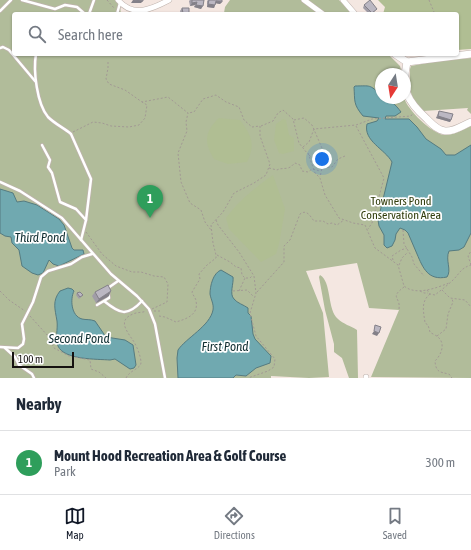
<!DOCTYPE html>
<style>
body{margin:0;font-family:"Asap Condensed",sans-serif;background:#f6f6f7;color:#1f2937}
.compass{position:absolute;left:375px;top:68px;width:36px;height:36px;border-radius:50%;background:#fff;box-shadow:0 1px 3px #0004;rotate:192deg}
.scale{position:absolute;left:12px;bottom:10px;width:62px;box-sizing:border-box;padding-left:4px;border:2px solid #15110f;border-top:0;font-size:11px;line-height:14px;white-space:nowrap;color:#15110f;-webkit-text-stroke:3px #fff;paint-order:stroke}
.you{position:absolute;left:322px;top:159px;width:14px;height:14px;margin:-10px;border:3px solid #fff;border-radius:50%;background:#1a73e8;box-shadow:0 0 0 6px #1a73e833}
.badge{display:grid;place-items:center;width:26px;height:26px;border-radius:50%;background:#111827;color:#fff;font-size:13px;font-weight:700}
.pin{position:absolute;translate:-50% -33px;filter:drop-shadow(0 1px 2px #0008)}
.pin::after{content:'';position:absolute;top:21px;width:14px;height:12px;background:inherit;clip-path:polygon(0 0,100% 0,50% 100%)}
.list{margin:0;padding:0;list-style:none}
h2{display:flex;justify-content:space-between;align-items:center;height:52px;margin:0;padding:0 16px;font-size:17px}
h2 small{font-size:13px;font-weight:400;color:#747a83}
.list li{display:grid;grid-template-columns:26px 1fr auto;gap:12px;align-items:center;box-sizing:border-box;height:64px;padding:0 16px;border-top:1px solid #e0e1e3}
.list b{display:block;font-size:15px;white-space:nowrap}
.list p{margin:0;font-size:13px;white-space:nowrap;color:#747a83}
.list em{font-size:13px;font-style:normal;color:#747a83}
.icon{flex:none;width:22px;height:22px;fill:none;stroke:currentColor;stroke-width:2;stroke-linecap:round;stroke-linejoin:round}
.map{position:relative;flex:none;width:471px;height:378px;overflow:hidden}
.search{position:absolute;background:#fff;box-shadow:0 1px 3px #0004;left:12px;right:12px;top:12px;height:44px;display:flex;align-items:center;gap:10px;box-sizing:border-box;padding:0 14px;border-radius:4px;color:#747a83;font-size:15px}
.sheet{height:116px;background:#fff}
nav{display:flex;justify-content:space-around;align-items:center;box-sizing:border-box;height:56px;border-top:1px solid #e0e1e3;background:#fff;font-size:11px;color:#747a83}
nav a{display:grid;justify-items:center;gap:2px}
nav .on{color:#111827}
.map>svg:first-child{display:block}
.green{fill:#b1bc9a}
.forest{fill:#b0be93}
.water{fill:#70a9b0;stroke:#557b80}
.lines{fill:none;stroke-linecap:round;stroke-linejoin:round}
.lane-casing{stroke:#bfb3ad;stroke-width:4}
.street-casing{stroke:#bfb3ad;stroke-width:6}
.secondary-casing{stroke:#bfb3ad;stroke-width:8}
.path{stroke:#a29994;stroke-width:1;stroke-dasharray:2 2;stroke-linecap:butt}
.lane{stroke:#fff;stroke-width:2.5}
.street{stroke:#fff;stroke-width:5}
.secondary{stroke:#fff;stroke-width:7}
.wall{fill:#a19da7}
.shaded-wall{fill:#838088}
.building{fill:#bbb7c2;stroke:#838088}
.labels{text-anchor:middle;stroke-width:3.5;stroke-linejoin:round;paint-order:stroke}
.park-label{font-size:12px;fill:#323e0d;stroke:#fff}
.water-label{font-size:13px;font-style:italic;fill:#112f32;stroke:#fff}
</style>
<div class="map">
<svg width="471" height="378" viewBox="0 0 471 378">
<rect width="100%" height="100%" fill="#f4e7e1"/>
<g class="green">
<path d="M0,0H119L121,14H14V54H388L400,66L402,74H381V98H404C408,110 431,133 444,135C454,135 463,130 471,126V378L371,377L399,310L369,308L357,263L306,271L323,313L329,377L309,378L271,376V378H0Z"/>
<polygon points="230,0 339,0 352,14 220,14 224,13 225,7"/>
<path d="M471,58V114L467,110L468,108L423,111C408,97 410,87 410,69L411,66L437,61Z"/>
<path d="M320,275C332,282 327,310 338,319C343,324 351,326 357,330L358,378H349L342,358L334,352V344L325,310L319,277Z"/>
</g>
<g class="forest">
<polygon points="378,0 471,0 471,49 457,50 457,14 383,14 385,7"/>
<path d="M219,118L240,120C251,135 256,144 247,162L228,164L214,159C204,143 204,132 219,118Z"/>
<polygon points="283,119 286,120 289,135 294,138 294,151 283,154 279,153 274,140 276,124"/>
<path d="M273,175L285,209L279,244L276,254L261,262L229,229L226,218C239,200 255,188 273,175Z"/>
</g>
<g class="water">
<path d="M355,86C371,86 369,84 381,95V98C389,98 396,105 401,112L395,116H386L385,119H409L417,127L426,139L441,149L446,155H455L471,145V233L464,247L459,250L449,251C445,260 452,270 447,277C428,281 423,268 417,254C414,247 411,240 408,233L405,230L400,228L396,234L395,240L392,246L387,248L384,245V235L379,226L378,220L392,162C385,149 363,141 367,124L377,121L379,118L363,116C353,104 355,101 354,87Z"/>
<polygon points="0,189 13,193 17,202 24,201 37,205 59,219 64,225 72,248 74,250 83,250 84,254 59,266 53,264 49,260 43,273 38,275 32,273 22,266 19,250 12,243 11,237 5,236 0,233"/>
<path d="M221,270L233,277C234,283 229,294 234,299C237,303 244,305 248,308V313L251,316L253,334L255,339L271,356L270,363L256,368L246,376L236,375L233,378H178L177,358L178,350C186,338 210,326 213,310C214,304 211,300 210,294C210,286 213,273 221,270Z"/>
<path d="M68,288L72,289L74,291C70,299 71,316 82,319C86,320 90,319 95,321L106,337L125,340L133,345L136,365L134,368L130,369L115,359L110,360C97,359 64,360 58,346C55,338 58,329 57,321C55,309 52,301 60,291Z"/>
</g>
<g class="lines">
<defs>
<g id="lane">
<polyline points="22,0 55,9 65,5 77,7 85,14"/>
<polyline points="0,11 11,0"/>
<polyline points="89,14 94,0"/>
<polyline points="117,14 120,3"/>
<polyline points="0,48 3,47 9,50 35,81"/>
<path d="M36,54C33,71 37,104 48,117C55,124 64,128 71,134L91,179L86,220"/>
<polyline points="42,145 50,160 48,167 52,173 60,202 76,209 86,220 81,240"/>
<polyline points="0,182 20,191 62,218 111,274 137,296 149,309 155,324 165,378"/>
<path d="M104,301C120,314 127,317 142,301"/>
<polyline points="97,305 109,298 108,288 118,281"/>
<polyline points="0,347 18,348 23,344 24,339 22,324 33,302 41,277 48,271 71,264 82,257 92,254"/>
<polyline points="5,348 15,357 19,365 32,374 34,378"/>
</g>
<g id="street">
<path d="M118,0C133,18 152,9 169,0"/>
<polyline points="304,0 323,14"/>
<polyline points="343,0 355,14"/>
<polyline points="366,378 366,377"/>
</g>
<g id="secondary">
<path d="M395,54L407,62C401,90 407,101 427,119C432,124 437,130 445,131C454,132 463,125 471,122"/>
<polyline points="407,62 471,54"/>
</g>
</defs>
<use href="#lane" class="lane-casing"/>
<use href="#street" class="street-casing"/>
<use href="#secondary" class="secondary-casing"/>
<g class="path">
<polyline points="107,0 114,8"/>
<polyline points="429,0 434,12 432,14"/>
<polyline points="108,62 108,68 106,79 109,84 125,90 142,102 168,97 188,113 186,122 187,131 178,153 181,182 190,203 201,210 205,222 211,230"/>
<polyline points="294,120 304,118 312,125 325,155 320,177"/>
<polyline points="261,126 273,121 278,113 283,110 293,119 299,143 307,153"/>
<polyline points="356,126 384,178 372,223 368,229"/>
<polyline points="73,132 93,122 102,123 111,126 129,127 139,125 145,118 147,105 142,102"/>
<polyline points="303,147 309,142 314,129 356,125 372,119 411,116 413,113"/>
<path d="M308,153L315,173L320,178L325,195L339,218L353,223L365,225L375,248L398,265L404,286C416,296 436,288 449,283"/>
<polyline points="309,155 322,168 332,167 338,159 345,156"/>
<path d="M269,168L277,170C280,168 284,169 288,168C292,167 293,164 295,163L300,165L302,171L308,172L312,169L320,171"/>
<polyline points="216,220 218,225 239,252 254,276 256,293 250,313 256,336 275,359 274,367 268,371 248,378"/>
<polyline points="403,230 404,244 412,257 414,264 424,276"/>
<polyline points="86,232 102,254 116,266 132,272 141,272 154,276 164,277 168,284 167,302 152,309"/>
<polyline points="217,255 230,262 236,267 241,268 242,275 245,278 250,278 252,276"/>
<polyline points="393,260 392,256 401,250 407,248"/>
<polyline points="399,265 402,258 408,252"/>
<polyline points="471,265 468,256 471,251"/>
<path d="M427,290L430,294L435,295C441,290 448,285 453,280C460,273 461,268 471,265"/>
<polyline points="442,290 450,298 465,300 471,307"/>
<polyline points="0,291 9,300 25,311"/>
<polyline points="233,291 247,290 254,297"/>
<polyline points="239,291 245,278"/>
<polyline points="420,291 424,293 428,293"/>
<path d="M257,292L284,262V246L290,240L300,214C307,209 310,216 314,221H323L328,224L332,223L337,225L344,220"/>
<path d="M430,294C420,302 424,313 425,323L428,325L430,332C432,334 436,335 438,337C446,344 441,355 435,361C436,372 439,372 449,374L452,378"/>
<path d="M399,309C401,297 389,298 404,287"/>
<polyline points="154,311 160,311"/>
<polyline points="30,316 48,336 54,348 69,356 90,360 91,369 99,372 106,378"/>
<path d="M159,316L165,317L176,322C186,319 199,315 196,301C196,298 193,296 192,292L200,279L199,274L207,265L216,258V255L213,243L211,225L223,212L234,193L254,183L266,175L270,164L260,136V126L252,127L244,120L239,107L226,102L216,95L203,99L194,112L188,113"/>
<polyline points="437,336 446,329 448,314 453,302 452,299"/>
<path d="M126,378C130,370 140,369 141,363C141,356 136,344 132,339C126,330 118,320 133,314C137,312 142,313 146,311"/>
</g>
<use href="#lane" class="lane"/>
<use href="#street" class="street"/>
<use href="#secondary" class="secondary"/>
</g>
<g class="wall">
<polygon points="190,0 204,0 201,9 194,7 195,5 190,6 189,1"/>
<polygon points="208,0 222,0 220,4 216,3 214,8 207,7 207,1"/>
<polygon points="364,5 375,12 372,14 369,14 363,8"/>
<polygon points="182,8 188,14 181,14 180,11"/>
<polygon points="439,111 451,120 450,122 436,118 438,113"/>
<polygon points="95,292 109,296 96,303 92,296"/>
<polygon points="77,293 83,295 79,299 76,295"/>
</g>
<g class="shaded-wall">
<polygon points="133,0 143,1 141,3 131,3"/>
<polygon points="216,1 222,2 220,4 214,3"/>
<polygon points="197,2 195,5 190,6 192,3"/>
<polygon points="208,4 215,5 214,8 207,7"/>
<polygon points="196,5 203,6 201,9 194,7"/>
<polygon points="438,116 451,120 450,122 436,118"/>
<polygon points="111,291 109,296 96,303 99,299"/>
<polygon points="374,331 379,333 377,336 372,334"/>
</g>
<g class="building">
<polygon points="133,0 143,0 143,1"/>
<polygon points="192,0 204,0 203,6 196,5 197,2 192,3"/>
<polygon points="209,0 222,0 222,2 216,1 215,5 208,4"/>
<polygon points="370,0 377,9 372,13 364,5"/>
<polygon points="182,8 189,8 189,13 183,13"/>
<polygon points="439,111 453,114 451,120 438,116"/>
<polygon points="108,285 111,291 99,299 95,292"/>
<polygon points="80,292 83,295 80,297 77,293"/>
<polygon points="375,325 381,327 379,333 374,331"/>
</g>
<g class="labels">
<g class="park-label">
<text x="401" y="205">Towners Pond<tspan x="401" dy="14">Conservation Area</tspan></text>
</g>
<g class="water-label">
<text x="40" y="242">Third Pond</text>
<text x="79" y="343">Second Pond</text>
<text x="225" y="351">First Pond</text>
</g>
</g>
</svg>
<svg class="compass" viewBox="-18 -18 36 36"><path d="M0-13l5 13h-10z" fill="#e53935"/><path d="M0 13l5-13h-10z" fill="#747a83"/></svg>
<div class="scale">100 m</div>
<div class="you"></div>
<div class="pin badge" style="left:150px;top:218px;background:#2e9e5b">1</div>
<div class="search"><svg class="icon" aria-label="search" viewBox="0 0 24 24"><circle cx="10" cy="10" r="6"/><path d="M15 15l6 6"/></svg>Search here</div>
</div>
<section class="sheet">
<h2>Nearby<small></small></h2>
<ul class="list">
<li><span class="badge" style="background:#2e9e5b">1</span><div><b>Mount Hood Recreation Area &amp; Golf Course</b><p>Park</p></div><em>300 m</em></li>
</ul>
</section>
<nav>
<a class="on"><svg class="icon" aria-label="map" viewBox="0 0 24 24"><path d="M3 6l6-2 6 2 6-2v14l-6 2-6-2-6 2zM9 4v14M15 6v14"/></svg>Map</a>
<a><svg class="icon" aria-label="directions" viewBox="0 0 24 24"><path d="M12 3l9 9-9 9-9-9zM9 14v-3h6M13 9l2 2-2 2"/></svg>Directions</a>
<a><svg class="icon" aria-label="saved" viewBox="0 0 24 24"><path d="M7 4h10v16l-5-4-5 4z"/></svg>Saved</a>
</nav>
